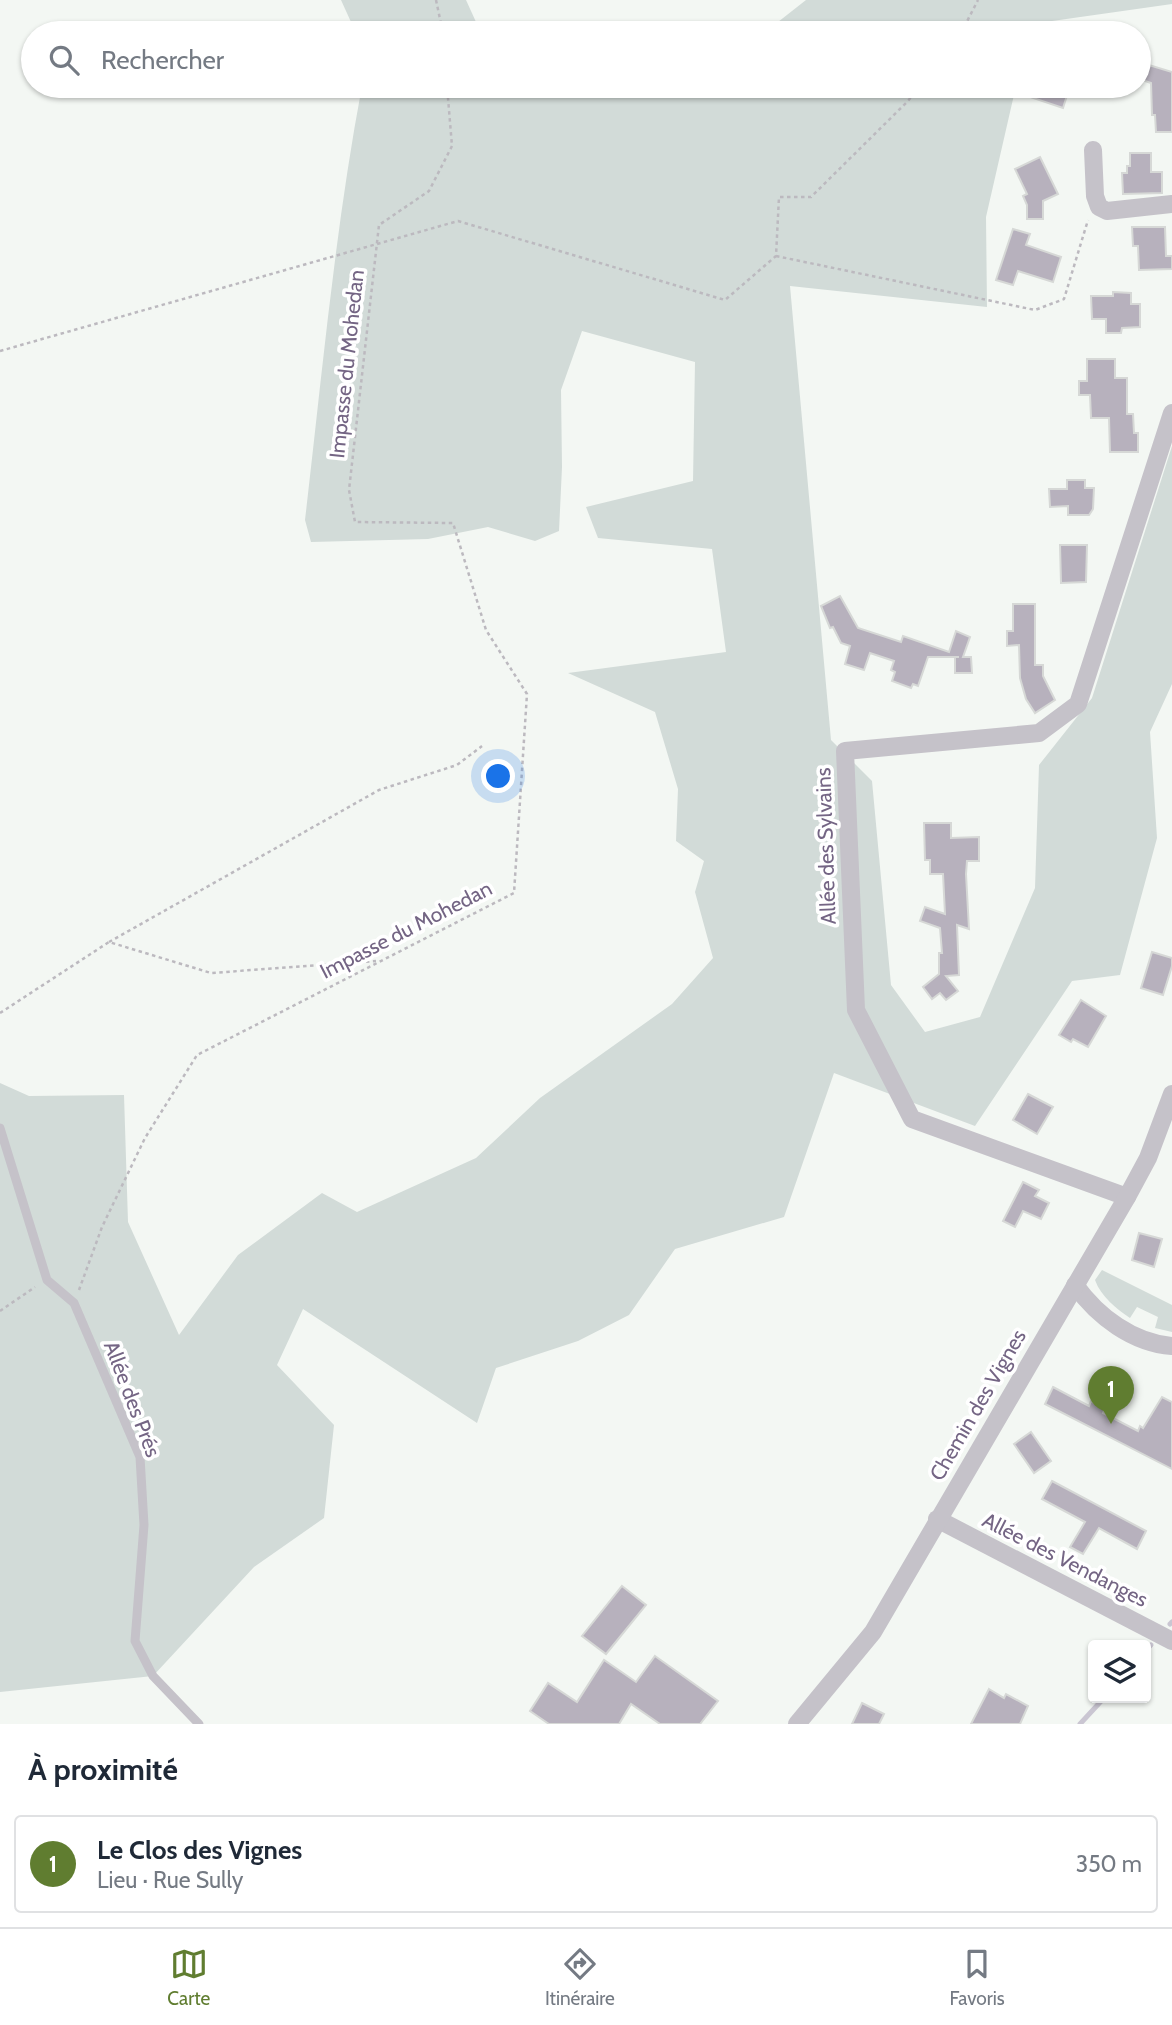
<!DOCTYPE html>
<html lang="fr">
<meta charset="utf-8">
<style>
body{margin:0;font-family:Cabin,sans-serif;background:#f6f6f7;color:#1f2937}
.controls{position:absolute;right:21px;bottom:21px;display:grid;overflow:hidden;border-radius:7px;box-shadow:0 2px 5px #0004}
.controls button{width:63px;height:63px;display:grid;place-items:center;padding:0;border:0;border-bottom:2px solid #e0e1e3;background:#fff;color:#1f2937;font:35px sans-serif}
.you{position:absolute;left:499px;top:777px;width:24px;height:24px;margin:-18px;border:5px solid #fff;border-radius:50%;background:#1a73e8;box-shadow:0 0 0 10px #1a73e833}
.badge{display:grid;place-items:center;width:46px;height:46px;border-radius:50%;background:#607d30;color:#fff;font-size:23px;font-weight:700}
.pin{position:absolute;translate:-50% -58px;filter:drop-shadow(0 2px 4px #0008)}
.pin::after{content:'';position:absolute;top:37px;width:24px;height:21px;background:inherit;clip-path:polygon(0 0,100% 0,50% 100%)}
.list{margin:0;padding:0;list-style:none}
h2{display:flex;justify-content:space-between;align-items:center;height:91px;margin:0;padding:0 28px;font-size:30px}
h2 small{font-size:23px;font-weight:400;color:#747a83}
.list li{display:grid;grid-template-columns:46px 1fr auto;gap:21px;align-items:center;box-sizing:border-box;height:98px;margin:0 14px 14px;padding:0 14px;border:2px solid #e0e1e3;border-radius:7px}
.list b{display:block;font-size:26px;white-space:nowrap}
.list p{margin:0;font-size:23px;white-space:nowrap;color:#747a83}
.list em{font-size:23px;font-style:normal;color:#747a83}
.icon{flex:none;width:38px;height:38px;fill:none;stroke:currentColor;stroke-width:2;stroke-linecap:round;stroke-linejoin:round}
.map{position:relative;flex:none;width:1172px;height:1724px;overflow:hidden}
.search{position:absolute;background:#fff;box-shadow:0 2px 5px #0004;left:21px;right:21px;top:21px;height:77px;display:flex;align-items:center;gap:18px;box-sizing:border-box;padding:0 24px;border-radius:38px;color:#747a83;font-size:26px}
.sheet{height:203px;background:#fff}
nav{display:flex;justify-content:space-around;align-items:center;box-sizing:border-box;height:98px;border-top:2px solid #e0e1e3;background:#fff;font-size:19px;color:#747a83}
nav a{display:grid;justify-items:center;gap:4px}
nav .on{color:#607d30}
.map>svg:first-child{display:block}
.green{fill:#d2dbd8}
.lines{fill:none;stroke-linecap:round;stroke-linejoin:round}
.stream{stroke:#cac6d2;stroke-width:5}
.building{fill:#b7b1bd;stroke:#d6d8d6;stroke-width:2}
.path{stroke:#bcb9bf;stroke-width:2.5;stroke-dasharray:3.5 3.5;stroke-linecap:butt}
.lane{stroke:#c5c2c9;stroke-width:9}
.street{stroke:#c5c2c9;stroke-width:18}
.labels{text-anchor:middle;stroke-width:7;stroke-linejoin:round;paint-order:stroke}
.street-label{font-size:21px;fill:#746584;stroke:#fff}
</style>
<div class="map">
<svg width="1172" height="1724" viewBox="0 0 1172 1724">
<rect width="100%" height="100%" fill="#f3f7f3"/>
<g class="green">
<polygon points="341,0 466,0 481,33 356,33"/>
<polygon points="806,0 1172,0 1172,4 1031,24 1029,33 764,33"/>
<path d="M362,86H1016L986,217L987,307L790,286L831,740L872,781L891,985L925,1032L980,1017L1035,888L1039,765L1092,698L1172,446V684L1150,732L1157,838L1120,975L1072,981L975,1126L834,1073L784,1217L675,1249L629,1315L578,1341L496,1368L477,1423L303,1309L277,1365L334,1425L324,1518L254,1567L153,1676L0,1692V1083L29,1096L124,1095L128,1222L179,1335L238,1255L322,1193L357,1212L476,1158L540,1098L672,1004L713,958L695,892L704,861L676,841L678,789L655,712L568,673L726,652L712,549L598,538L586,507L693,481L695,362L582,331L561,390L562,467L559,531L535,541L488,527L428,539L311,542L305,520C322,375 335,229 362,86Z"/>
<path d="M1102,1270L1172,1305V1332L1155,1328L1158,1317L1137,1307L1130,1318C1117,1309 1101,1297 1095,1280Z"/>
</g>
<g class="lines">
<g class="stream">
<polyline points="1170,1624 1172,1622"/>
<polyline points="1146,1650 1151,1645"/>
<polyline points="1080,1724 1104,1698"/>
</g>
</g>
<g class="building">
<polygon points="1139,62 1172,72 1172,132 1156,132 1155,115 1152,115 1151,83 1139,79"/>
<polygon points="1031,86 1070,86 1063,108 1027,96"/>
<polygon points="1130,153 1151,153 1151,172 1162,172 1162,193 1123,194 1122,173 1127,173 1127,166 1130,166"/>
<polygon points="1040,157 1058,194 1043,201 1043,219 1027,219 1027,205 1023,196 1027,194 1015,169"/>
<polygon points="1132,227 1165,227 1166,256 1172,256 1172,269 1139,270 1138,246 1133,246"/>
<polygon points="1013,229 1030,234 1026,245 1061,257 1053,282 1018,271 1013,285 996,280"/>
<polygon points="1113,292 1131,293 1131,304 1140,304 1140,327 1122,328 1121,333 1106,333 1106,319 1092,319 1091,296 1113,296"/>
<polygon points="1087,359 1115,359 1115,378 1127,378 1127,414 1133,414 1134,433 1138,433 1138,452 1110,452 1109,418 1091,418 1090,395 1079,395 1079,381 1087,381"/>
<polygon points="1067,480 1085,480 1085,488 1094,488 1093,509 1089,515 1068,515 1068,506 1050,507 1049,489 1067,489"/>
<polygon points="1060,545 1087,545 1086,582 1061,583"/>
<polygon points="840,596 858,628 901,642 903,636 949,652 956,631 970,637 963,657 971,657 972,673 955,673 955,657 959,657 928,657 918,686 913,684 911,688 892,681 895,672 891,670 894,661 870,653 864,670 845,664 850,646 841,643 833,627 830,628 821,606"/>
<polygon points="1013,604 1035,604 1035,665 1043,665 1043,676 1055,700 1035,713 1026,699 1020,678 1019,645 1007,646 1007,631 1013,631"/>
<polygon points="924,823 951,823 951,838 979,837 979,861 967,861 966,874 969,929 957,925 959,975 946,976 958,991 946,1000 940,993 932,999 923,987 939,974 939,953 942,953 940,928 920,921 925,907 945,914 943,874 930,874 930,860 925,860"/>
<polygon points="1152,952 1172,958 1172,966 1163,995 1141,988"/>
<polygon points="1081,1000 1106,1016 1088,1047 1073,1039 1071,1042 1059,1035"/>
<polygon points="1028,1094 1053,1107 1037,1134 1013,1120"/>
<polygon points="1023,1182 1039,1190 1035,1196 1049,1203 1041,1219 1023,1211 1015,1227 1003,1221"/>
<polygon points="1139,1233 1162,1239 1154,1267 1132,1260"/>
<polygon points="1053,1387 1089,1406 1091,1401 1105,1408 1103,1413 1138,1431 1140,1426 1143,1428 1162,1397 1172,1402 1172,1469 1045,1404"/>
<polygon points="1031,1432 1051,1461 1034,1473 1014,1444"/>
<polygon points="1052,1481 1146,1531 1137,1549 1099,1528 1083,1554 1070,1547 1085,1522 1042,1499"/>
<polygon points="622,1586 646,1605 606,1654 582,1636"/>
<polygon points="655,1656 718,1701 700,1724 660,1724 631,1704 619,1724 549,1724 530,1711 548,1683 577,1702 604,1660 636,1682"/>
<polygon points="989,1689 1004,1698 1006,1694 1028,1706 1020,1724 971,1724"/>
<polygon points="862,1703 884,1714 879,1724 852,1724"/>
</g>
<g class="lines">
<g class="path">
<polyline points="436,0 443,33"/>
<polyline points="961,33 978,0"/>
<polyline points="776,256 1035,310 1064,299 1088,220"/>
<polyline points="0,351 458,221 725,300 776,256 779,197 811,197 908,101 920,86"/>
<polyline points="109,942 379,790 457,765 482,746"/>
<polyline points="0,1013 109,942 211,973 376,961"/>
<polyline points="79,1290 102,1227 145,1138 197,1055 514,893 527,694 486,630 453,523 355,522 349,490 379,225 429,191 452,146 447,86"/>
<polyline points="0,1311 35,1287"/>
</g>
<polyline class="lane" points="0,1128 47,1280 74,1303 140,1457 144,1525 135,1641 153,1676 199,1724"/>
<g class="street">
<polyline points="1093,150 1095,196 1099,207 1107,211 1172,204"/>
<polyline points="1127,1197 912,1119 856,1010 845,751 1039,733 1078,704 1172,413"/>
<path d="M1075,1285C1098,1317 1133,1343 1172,1346"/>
<polyline points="937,1519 1172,1641"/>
<polyline points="797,1724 873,1632 1127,1197 1148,1158 1172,1094"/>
</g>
</g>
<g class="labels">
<g class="street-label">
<text transform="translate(347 364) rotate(-84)" y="7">Impasse du Mohedan</text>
<text transform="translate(826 846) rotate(-92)" y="7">Allée des Sylvains</text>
<text transform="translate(406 930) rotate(-27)" y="7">Impasse du Mohedan</text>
<text transform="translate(132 1399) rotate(69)" y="7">Allée des Prés</text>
<text transform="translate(978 1405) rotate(-60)" y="7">Chemin des Vignes</text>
<text transform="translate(1065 1560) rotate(27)" y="7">Allée des Vendanges</text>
</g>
</g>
</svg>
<div class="controls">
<button><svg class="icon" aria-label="layers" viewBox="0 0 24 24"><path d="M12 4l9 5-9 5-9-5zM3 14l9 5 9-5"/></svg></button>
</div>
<div class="you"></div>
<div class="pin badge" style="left:1111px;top:1424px">1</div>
<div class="search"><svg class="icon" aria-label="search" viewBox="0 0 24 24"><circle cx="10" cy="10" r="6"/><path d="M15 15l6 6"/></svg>Rechercher</div>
</div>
<section class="sheet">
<h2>À proximité<small></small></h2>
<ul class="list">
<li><span class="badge">1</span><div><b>Le Clos des Vignes</b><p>Lieu · Rue Sully</p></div><em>350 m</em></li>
</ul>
</section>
<nav>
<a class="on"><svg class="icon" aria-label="map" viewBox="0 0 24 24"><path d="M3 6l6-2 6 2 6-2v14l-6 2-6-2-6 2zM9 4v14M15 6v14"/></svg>Carte</a>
<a><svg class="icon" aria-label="directions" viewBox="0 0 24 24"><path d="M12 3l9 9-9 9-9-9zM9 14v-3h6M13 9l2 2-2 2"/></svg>Itinéraire</a>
<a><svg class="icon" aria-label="saved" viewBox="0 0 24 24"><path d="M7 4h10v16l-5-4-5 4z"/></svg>Favoris</a>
</nav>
